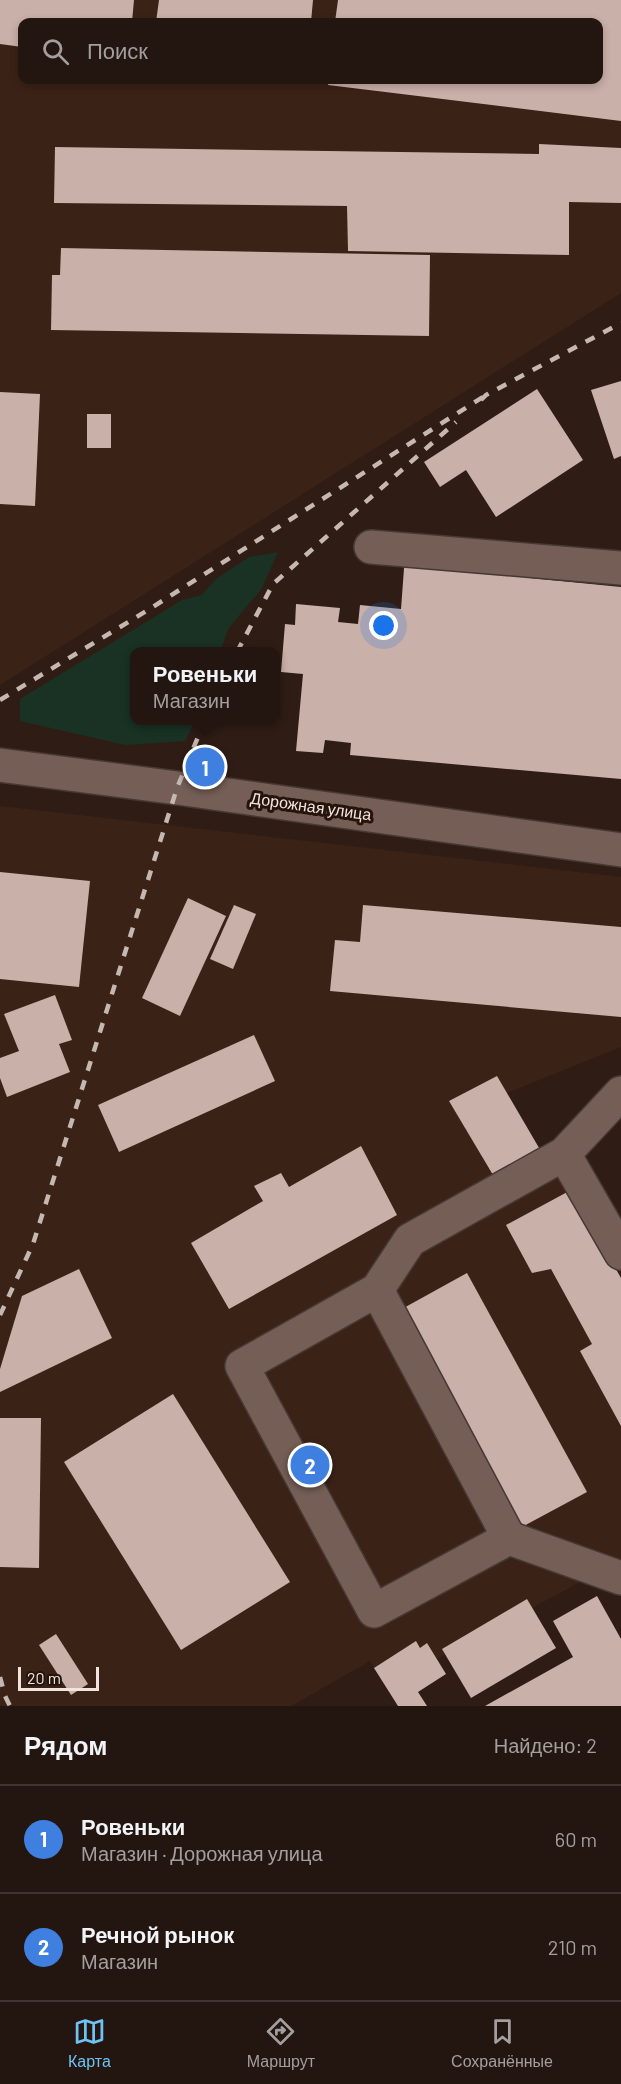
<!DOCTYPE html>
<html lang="ru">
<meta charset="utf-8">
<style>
body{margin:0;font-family:Barlow,sans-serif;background:#2f231e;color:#f1f3f6}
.scale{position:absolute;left:18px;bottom:15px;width:81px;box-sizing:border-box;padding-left:6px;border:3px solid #f1e4df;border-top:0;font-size:16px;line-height:21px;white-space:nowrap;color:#f1e4df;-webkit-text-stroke:4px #25130c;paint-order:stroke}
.you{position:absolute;left:384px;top:626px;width:21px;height:21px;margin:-15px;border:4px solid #fff;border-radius:50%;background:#1a73e8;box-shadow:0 0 0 9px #1a73e833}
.badge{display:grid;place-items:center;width:39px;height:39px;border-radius:50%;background:#6fc2f4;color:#fff;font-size:20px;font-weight:700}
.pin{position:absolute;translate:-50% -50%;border:3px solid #fff;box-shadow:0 2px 6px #0006}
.popup{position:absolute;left:130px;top:647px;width:150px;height:78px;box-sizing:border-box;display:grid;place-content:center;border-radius:12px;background:#231610;filter:drop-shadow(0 2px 4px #0005);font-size:20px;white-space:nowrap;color:#a39f9f}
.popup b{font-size:22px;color:#f1f3f6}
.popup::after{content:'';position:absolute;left:50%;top:100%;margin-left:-12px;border:12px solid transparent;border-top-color:#231610}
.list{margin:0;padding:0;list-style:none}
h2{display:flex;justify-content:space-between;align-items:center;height:78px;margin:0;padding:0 24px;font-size:26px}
h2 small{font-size:20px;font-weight:400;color:#a39f9f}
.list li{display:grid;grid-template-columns:39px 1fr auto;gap:18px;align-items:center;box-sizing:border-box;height:108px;padding:0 24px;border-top:2px solid #403530}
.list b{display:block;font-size:22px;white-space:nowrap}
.list p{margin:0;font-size:20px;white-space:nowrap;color:#a39f9f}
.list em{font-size:20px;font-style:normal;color:#a39f9f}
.icon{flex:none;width:33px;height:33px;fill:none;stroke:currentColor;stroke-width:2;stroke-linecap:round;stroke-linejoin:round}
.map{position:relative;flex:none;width:621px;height:1706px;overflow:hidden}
.search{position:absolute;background:#231610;box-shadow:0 3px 9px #0003;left:18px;right:18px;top:18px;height:66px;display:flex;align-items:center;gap:15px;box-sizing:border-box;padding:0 21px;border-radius:12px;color:#a39f9f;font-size:22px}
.sheet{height:294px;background:#231610}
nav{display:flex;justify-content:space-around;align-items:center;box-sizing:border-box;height:84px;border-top:2px solid #403530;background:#231610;font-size:16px;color:#a39f9f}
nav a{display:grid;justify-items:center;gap:3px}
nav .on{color:#6fc2f4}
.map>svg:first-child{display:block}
.built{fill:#3a2217;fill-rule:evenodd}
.green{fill:#193224}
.building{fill:#c9b0a8}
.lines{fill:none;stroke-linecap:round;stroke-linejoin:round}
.minor-casing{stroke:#463833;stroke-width:36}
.minor{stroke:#745e55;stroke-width:33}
.rail{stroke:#c5b7b2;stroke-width:4.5;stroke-dasharray:10 10;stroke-linecap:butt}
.labels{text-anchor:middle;stroke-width:6;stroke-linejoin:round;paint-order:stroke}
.street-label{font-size:16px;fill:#f1e4df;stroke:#25130c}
</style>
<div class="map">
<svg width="621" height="1706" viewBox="0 0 621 1706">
<rect width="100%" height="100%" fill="#2f1d15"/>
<g class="built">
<path d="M0,0H621V293L0,685ZM22,22H598V80H22Z"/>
<polygon points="0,806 621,877 621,1047 507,1093 621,1287 621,1560 437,1659 427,1644 420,1648 416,1641 374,1668 370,1661 291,1706 0,1706"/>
</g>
<polygon class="green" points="278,552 262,588 228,629 221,651 134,652 134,720 195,721 185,741 125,745 20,721 20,699 182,600 202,595 216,579 249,557"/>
<g class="building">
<polygon points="0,0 134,0 132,22 22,22 22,47 0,44"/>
<polygon points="159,0 313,0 311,22 156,22"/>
<polygon points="338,0 621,0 621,121 328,85 329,80 598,80 598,22 335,22"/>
<polygon points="277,80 304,80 303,84"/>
<polygon points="539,144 621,148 621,203 569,202 569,255 348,251 347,206 54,203 55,147 539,154"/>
<polygon points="61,248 430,255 429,336 51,330 52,275 60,275"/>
<polygon points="621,381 621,456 614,459 591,390"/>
<polygon points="537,389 583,460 496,517 466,470 440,487 424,462"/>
<polygon points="0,392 40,394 35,506 0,504"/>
<rect x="87" y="414" width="24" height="34"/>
<polygon points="405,555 531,566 530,578 621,587 621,779 350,755 351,743 325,740 323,753 296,751 303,674 281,672 285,624 295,625 296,604 340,608 338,622 358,624 360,605 401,609"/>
<polygon points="195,757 210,762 206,776 191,771"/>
<polygon points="0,872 90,881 79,987 0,979"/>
<polygon points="188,898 226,916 180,1016 142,998"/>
<polygon points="234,905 256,914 233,969 210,959"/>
<polygon points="363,905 621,927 621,1017 330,991 335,940 360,942"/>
<polygon points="55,995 72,1040 59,1044 70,1072 7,1097 0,1078 0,1058 19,1051 4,1014"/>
<polygon points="254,1035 275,1081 119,1152 98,1105"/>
<polygon points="497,1076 542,1153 496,1180 449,1101"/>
<polygon points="361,1146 397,1215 229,1309 191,1243 263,1201 254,1186 281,1173 289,1187"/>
<polygon points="571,1190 621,1278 621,1426 580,1351 592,1344 551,1269 532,1273 506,1225"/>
<polygon points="79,1269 112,1338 0,1392 0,1369 22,1296"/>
<polygon points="467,1273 587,1492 520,1528 400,1310"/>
<polygon points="173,1394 290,1582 181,1650 64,1462"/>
<polygon points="0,1418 41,1418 39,1568 0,1567"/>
<polygon points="597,1596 621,1639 621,1706 485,1706 573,1657 553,1621"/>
<polygon points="527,1599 556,1648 471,1698 442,1649"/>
<polygon points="56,1634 88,1684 71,1695 39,1645"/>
<polygon points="416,1641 420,1648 427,1643 446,1674 418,1692 427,1706 398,1706 374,1668"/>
</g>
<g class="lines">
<defs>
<g id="minor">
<polyline points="371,547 621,568"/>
<polyline points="0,765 177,788 621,850"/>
<polyline points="564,1154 621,1253"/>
<polyline points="377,1290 509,1538 374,1611 242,1366 377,1290 410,1240 564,1154 621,1093"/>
<polyline points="509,1538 621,1578"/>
</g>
</defs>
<use href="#minor" class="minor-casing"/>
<use href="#minor" class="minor"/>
<g class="rail">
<polyline points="481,400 486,395 621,323"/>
<polyline points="237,652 273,584 456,422"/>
<polyline points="0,700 148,610 486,395"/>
<polyline points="0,1315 33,1244 177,788 205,720"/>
<polyline points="0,1677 5,1696 10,1706"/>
</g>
</g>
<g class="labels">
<g class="street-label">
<text transform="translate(311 806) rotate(8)" y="6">Дорожная улица</text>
</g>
</g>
</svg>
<div class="scale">20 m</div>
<div class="you"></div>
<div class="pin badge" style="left:205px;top:767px;background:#3f7fe0">1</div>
<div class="popup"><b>Ровеньки</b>Магазин</div>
<div class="pin badge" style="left:310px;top:1465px;background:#3f7fe0">2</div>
<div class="search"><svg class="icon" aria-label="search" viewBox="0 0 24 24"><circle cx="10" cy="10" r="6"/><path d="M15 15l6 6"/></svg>Поиск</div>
</div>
<section class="sheet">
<h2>Рядом<small>Найдено: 2</small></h2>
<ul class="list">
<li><span class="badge" style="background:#3f7fe0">1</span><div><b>Ровеньки</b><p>Магазин · Дорожная улица</p></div><em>60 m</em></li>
<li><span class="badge" style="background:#3f7fe0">2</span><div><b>Речной рынок</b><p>Магазин</p></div><em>210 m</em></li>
</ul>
</section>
<nav>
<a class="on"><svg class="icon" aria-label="map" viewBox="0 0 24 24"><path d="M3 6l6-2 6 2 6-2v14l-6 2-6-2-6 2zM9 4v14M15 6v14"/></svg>Карта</a>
<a><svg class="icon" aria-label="directions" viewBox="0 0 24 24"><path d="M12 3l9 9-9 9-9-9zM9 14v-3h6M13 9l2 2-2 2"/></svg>Маршрут</a>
<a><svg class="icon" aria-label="saved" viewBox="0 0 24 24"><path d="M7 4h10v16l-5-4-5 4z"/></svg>Сохранённые</a>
</nav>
